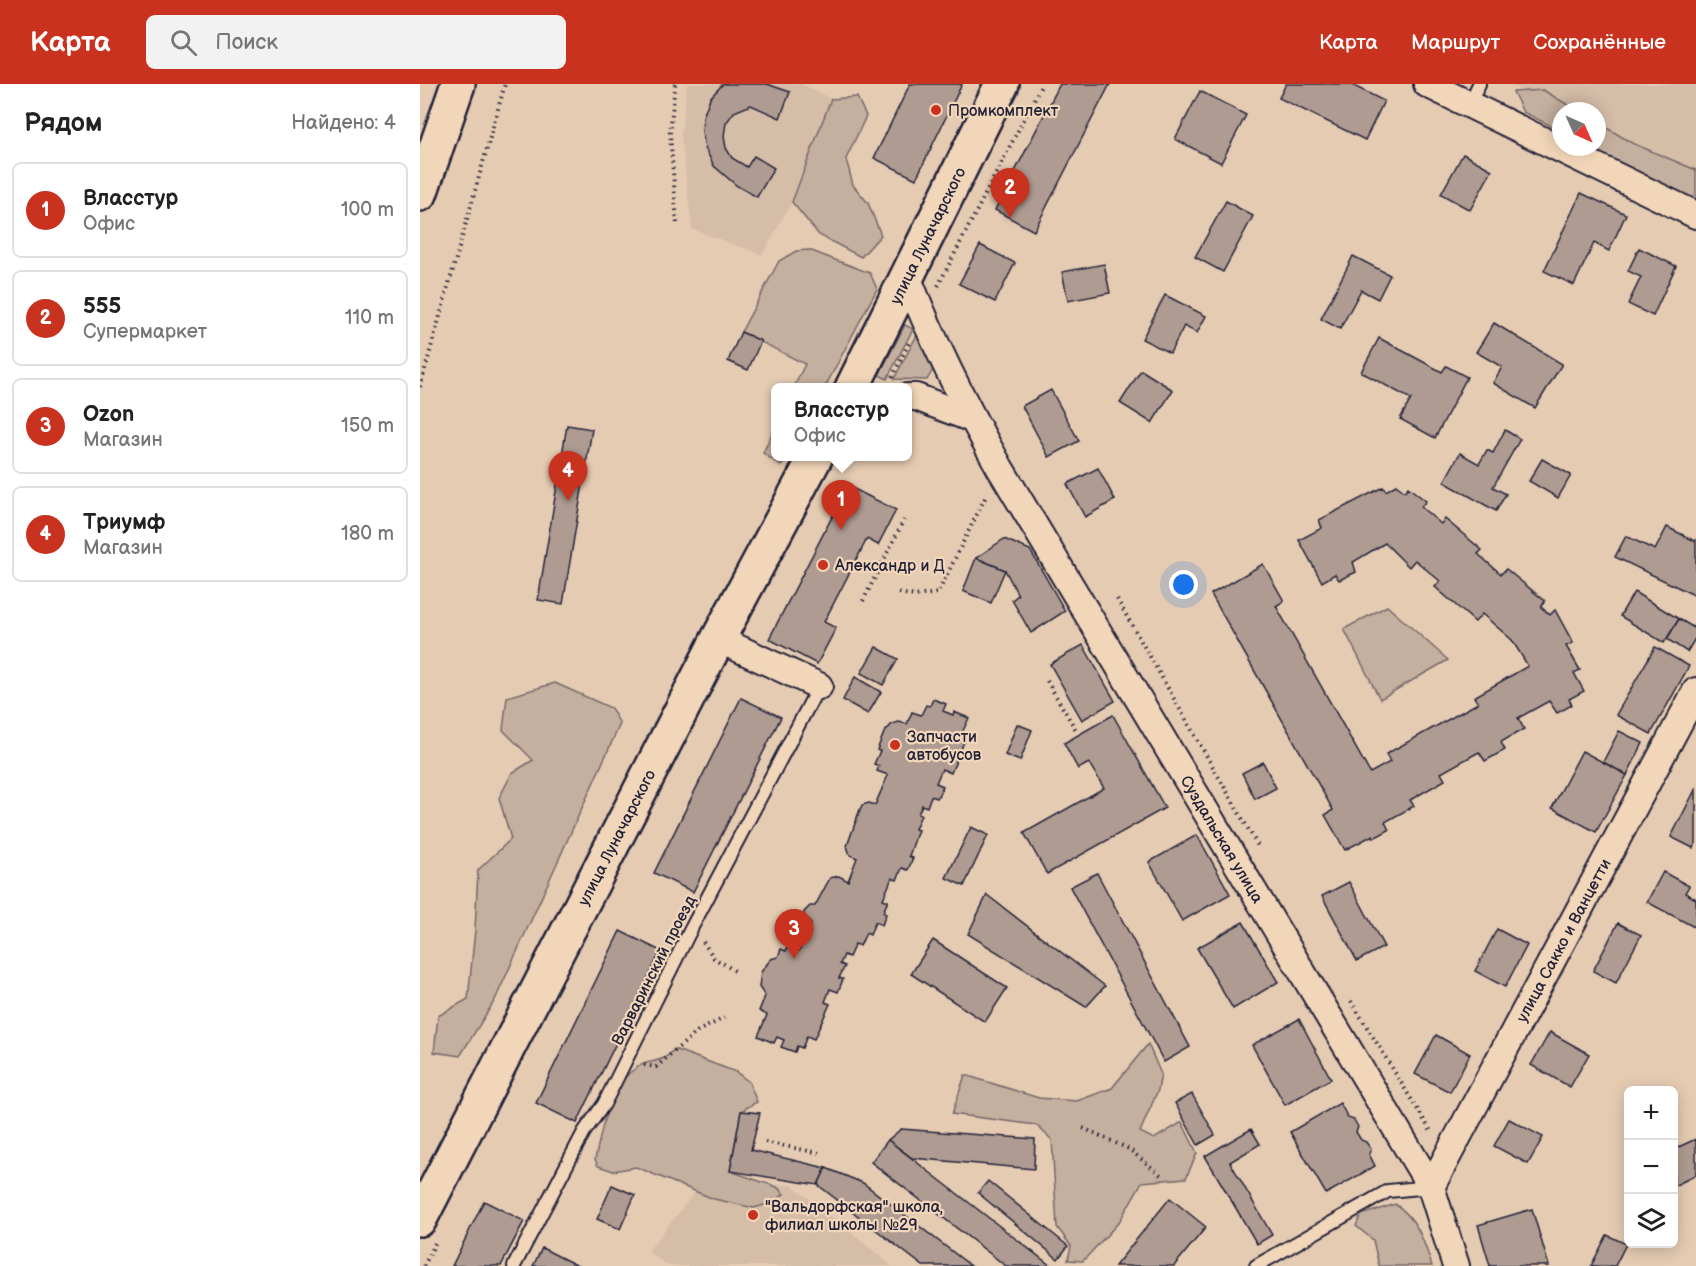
<!DOCTYPE html>
<html lang="ru">
<meta charset="utf-8">
<style>
body{margin:0;font-family:"Balsamiq Sans",sans-serif;background:#f2f2f2;color:#222}
.controls{position:absolute;right:18px;bottom:18px;display:grid;overflow:hidden;border-radius:9px;box-shadow:0 3px 15px #0003}
.controls button{width:54px;height:54px;display:grid;place-items:center;padding:0;border:0;border-bottom:2px solid #e0e0e0;background:#fff;color:#222;font:30px sans-serif}
.compass{position:absolute;left:1132px;top:18px;width:54px;height:54px;border-radius:50%;background:#fff;box-shadow:0 3px 15px #0003;rotate:135deg}
.you{position:absolute;left:764px;top:501px;width:21px;height:21px;margin:-15px;border:4px solid #fff;border-radius:50%;background:#1a73e8;box-shadow:0 0 0 9px #1a73e833}
.badge{display:grid;place-items:center;width:39px;height:39px;border-radius:50%;background:#c8321e;color:#fff;font-size:20px;font-weight:700}
.pin{position:absolute;translate:-50% -50px;filter:drop-shadow(0 2px 3px #0008)}
.pin::after{content:'';position:absolute;top:32px;width:21px;height:18px;background:inherit;clip-path:polygon(0 0,100% 0,50% 100%)}
.popup{position:absolute;left:351px;top:299px;width:141px;height:78px;box-sizing:border-box;display:grid;place-content:center;border-radius:9px;background:#fff;filter:drop-shadow(0 2px 4px #0005);font-size:20px;white-space:nowrap;color:#767676}
.popup b{font-size:22px;color:#222}
.popup::after{content:'';position:absolute;left:50%;top:100%;margin-left:-12px;border:12px solid transparent;border-top-color:#fff}
.list{margin:0;padding:0;list-style:none}
h2{display:flex;justify-content:space-between;align-items:center;height:78px;margin:0;padding:0 24px;font-size:26px}
h2 small{font-size:20px;font-weight:400;color:#767676}
.list li{display:grid;grid-template-columns:39px 1fr auto;gap:18px;align-items:center;box-sizing:border-box;height:96px;margin:0 12px 12px;padding:0 12px;border:2px solid #e0e0e0;border-radius:9px}
.list b{display:block;font-size:22px;white-space:nowrap}
.list p{margin:0;font-size:20px;white-space:nowrap;color:#767676}
.list em{font-size:20px;font-style:normal;color:#767676}
.icon{flex:none;width:33px;height:33px;fill:none;stroke:currentColor;stroke-width:2;stroke-linecap:round;stroke-linejoin:round}
.map{position:relative;flex:none;width:1276px;height:1182px;overflow:hidden}
header{display:flex;align-items:center;gap:36px;box-sizing:border-box;height:84px;padding:0 30px;background:#c8321e;color:#fff}
header strong{font-size:28px}
nav{display:flex;gap:33px;margin-inline-start:auto;font-size:21px}
.search{width:420px;height:54px;background:#f2f2f2;display:flex;align-items:center;gap:15px;box-sizing:border-box;padding:0 21px;border-radius:9px;color:#767676;font-size:22px}
main{display:flex}
aside{flex:1;background:#fff}
.map>svg:first-child{display:block}
.built{fill:#d5bda8}
.green{fill:#c5af9e;stroke:#74686c;stroke-width:1.5}
.building{fill:#af9b91;stroke:#22223b;stroke-width:1.5}
.lines{fill:none;stroke-linecap:round;stroke-linejoin:round}
.service-casing{stroke:#22223b;stroke-width:16}
.minor-casing{stroke:#22223b;stroke-width:30}
.secondary-casing{stroke:#22223b;stroke-width:38}
.primary-casing{stroke:#22223b;stroke-width:38}
.path{stroke:#22223b;stroke-width:4;stroke-dasharray:1.5 4.5;stroke-linecap:butt}
.service{stroke:#f2d6b9;stroke-width:12}
.minor{stroke:#f2d6b9;stroke-width:26}
.secondary{stroke:#f2d6b9;stroke-width:33}
.primary{stroke:#f2d6b9;stroke-width:33}
.poi-dot{fill:#c8321e;stroke:#f2d6b9;stroke-width:2}
.labels{text-anchor:middle;stroke-width:4.5;stroke-linejoin:round;paint-order:stroke}
.poi-label{font-size:16px;fill:#22223b;stroke:#f2d6b9;text-anchor:start}
.street-label{font-size:16px;fill:#22223b;stroke:#f2d6b9}
</style>
<header>
<strong>Карта</strong>
<div class="search"><svg class="icon" aria-label="search" viewBox="0 0 24 24"><circle cx="10" cy="10" r="6"/><path d="M15 15l6 6"/></svg>Поиск</div>
<nav><a>Карта</a><a>Маршрут</a><a>Сохранённые</a></nav>
</header>
<main>
<aside>
<h2>Рядом<small>Найдено: 4</small></h2>
<ul class="list">
<li><span class="badge">1</span><div><b>Власстур</b><p>Офис</p></div><em>100 m</em></li>
<li><span class="badge">2</span><div><b>555</b><p>Супермаркет</p></div><em>110 m</em></li>
<li><span class="badge">3</span><div><b>Ozon</b><p>Магазин</p></div><em>150 m</em></li>
<li><span class="badge">4</span><div><b>Триумф</b><p>Магазин</p></div><em>180 m</em></li>
</ul>
</aside>
<div class="map">
<svg width="1276" height="1182" viewBox="0 0 1276 1182">
<rect width="100%" height="100%" fill="#e5cbb2"/>
<filter id="ink" filterUnits="userSpaceOnUse"><feTurbulence type="fractalNoise" baseFrequency=".0167" numOctaves="2"/><feDisplacementMap in="SourceGraphic" scale="12" xChannelSelector="R" yChannelSelector="G"/><feConvolveMatrix kernelMatrix="1 2 1 2 8 2 1 2 1" color-interpolation-filters="sRGB"/></filter>
<g filter="url(#ink)">
<g class="built">
<polygon points="267,0 382,0 411,15 372,118 342,171 272,145 261,50"/>
<polygon points="1090,0 1276,0 1276,92 1177,43 1177,27 1144,27"/>
<polygon points="372,1101 472,1182 248,1182 228,1167 280,1102"/>
</g>
<g class="green">
<polygon points="1123,6 1158,27 1141,27 1141,47 1103,28 1093,8"/>
<polygon points="437,13 446,32 426,75 433,101 448,119 461,151 441,173 399,151 372,118 411,15"/>
<polygon points="1177,38 1212,59 1276,86 1276,117 1211,95 1168,63 1177,63"/>
<polygon points="389,166 450,189 457,205 405,303 374,303 385,280 321,248 359,177 376,167"/>
<polygon points="485,241 493,245 467,295 459,291"/>
<polygon points="498,249 515,282 507,296 474,295"/>
<polygon points="355,343 355,372 369,373 361,382 343,369"/>
<polygon points="967,522 1028,576 960,615 924,545"/>
<polygon points="135,599 191,624 200,640 75,916 40,972 14,968 18,932 48,915 55,846 58,786 91,755 79,714 92,689 113,676 83,646 87,613"/>
<polygon points="728,960 741,990 738,1006 720,1048 734,1055 762,1038 777,1069 766,1094 722,1098 699,1138 663,1177 648,1176 651,1162 637,1143 632,1056 616,1041 532,1030 545,991 619,1014 657,1017 692,1004"/>
<path d="M254,965L316,988L329,998L337,1018L321,1027L310,1087L357,1103L364,1110L351,1119L334,1124L294,1115L216,1083L193,1087L178,1082L175,1075C183,1043 187,1003 217,983C232,974 242,981 254,965Z"/>
<path d="M975,1120C998,1135 1004,1158 1012,1182H959L953,1156L936,1142L941,1131Z"/>
</g>
<g class="building">
<polygon points="303,0 347,0 370,8 360,34 331,21 314,28 306,39 304,52 306,64 312,74 327,83 334,72 354,84 337,113 317,102 294,82 285,64 282,47 283,33 290,14"/>
<polygon points="490,0 542,0 496,95 454,74"/>
<polygon points="640,0 690,0 614,147 575,126"/>
<polygon points="866,0 930,0 964,17 945,56 859,14"/>
<polygon points="780,7 826,31 801,79 755,55"/>
<polygon points="1043,70 1072,86 1050,126 1021,110"/>
<polygon points="1161,109 1206,130 1189,167 1174,159 1154,201 1124,187"/>
<polygon points="806,117 833,132 803,188 775,173"/>
<polygon points="560,161 595,179 575,218 539,200"/>
<polygon points="1219,164 1256,182 1233,232 1208,220 1221,193 1208,187"/>
<polygon points="933,172 970,191 958,215 941,206 920,245 901,235"/>
<polygon points="684,180 690,209 648,217 642,188"/>
<polygon points="745,211 786,232 777,249 764,242 750,269 722,255"/>
<polygon points="1074,239 1142,280 1115,324 1073,299 1082,283 1056,268"/>
<polygon points="321,248 341,257 328,286 308,277"/>
<polygon points="959,254 1022,288 1026,282 1047,293 1015,354 980,335 991,315 941,288"/>
<polygon points="721,286 753,306 732,339 700,319"/>
<polygon points="631,306 659,357 629,373 602,322"/>
<polygon points="147,341 172,345 143,520 118,516"/>
<polygon points="1085,346 1100,355 1073,403 1086,410 1076,427 1024,398 1040,369 1059,380 1067,366 1073,369"/>
<polygon points="1122,375 1151,391 1138,414 1109,397"/>
<polygon points="678,384 695,416 665,433 647,400"/>
<polygon points="976,401 985,408 988,403 1006,417 1001,423 1021,440 1025,435 1062,466 1058,470 1081,490 1086,485 1125,517 1121,523 1130,531 1135,526 1153,559 1146,562 1160,586 1154,589 1164,607 1149,615 1152,621 1137,629 1129,617 1098,634 1104,645 1081,658 1085,666 1065,677 1059,668 1021,689 1025,696 990,716 994,722 965,738 969,746 954,754 953,751 925,766 905,731 913,726 791,510 843,480 864,517 856,522 950,689 970,678 966,670 1058,619 1054,613 1108,582 1092,556 1062,530 1055,538 1015,503 1020,497 995,476 989,483 965,459 933,478 936,488 919,496 915,490 902,498 879,456 902,444 899,436 963,403 966,407"/>
<polygon points="428,402 476,426 458,461 447,455 404,538 416,544 397,580 349,555"/>
<polygon points="1247,443 1275,457 1276,456 1276,512 1195,473 1206,452 1235,466"/>
<polygon points="584,455 610,466 645,527 611,549 592,516 598,511 585,486 556,474"/>
<polygon points="556,474 585,486 571,519 543,507"/>
<polygon points="1214,508 1259,535 1244,559 1200,532"/>
<polygon points="1259,535 1276,545 1276,553 1267,568 1247,555"/>
<polygon points="663,561 695,617 662,636 630,580"/>
<polygon points="456,563 478,575 463,601 441,589"/>
<polygon points="1235,563 1269,582 1231,650 1196,631"/>
<polygon points="435,593 461,608 448,630 423,616"/>
<polygon points="321,614 361,633 273,808 234,789"/>
<polygon points="513,615 526,620 523,627 533,631 534,628 549,634 541,651 546,653 531,689 522,685 516,699 523,702 517,714 511,712 507,723 502,721 498,730 501,731 495,745 498,746 489,772 493,774 488,786 482,784 477,796 472,794 463,815 468,817 463,828 466,830 462,841 455,838 450,851 446,849 440,862 435,860 429,873 424,871 420,880 425,882 419,894 423,895 418,908 410,905 405,918 410,920 394,955 387,952 382,964 377,962 375,968 361,963 364,956 357,953 354,959 338,952 347,931 339,927 345,912 339,903 341,888 351,875 358,873 361,865 366,867 368,862 379,867 391,840 385,835 384,828 390,822 395,822 410,794 419,792 428,797 437,774 430,771 427,762 439,728 442,721 449,719 455,721 468,691 457,687 459,682 454,680 460,667 457,666 464,649 472,640 479,638 487,640 492,628 501,631 506,621 510,622"/>
<polygon points="693,631 745,724 627,790 604,749 684,704 669,679 658,685 644,659"/>
<polygon points="597,640 612,646 600,677 585,671"/>
<polygon points="1199,647 1223,659 1207,691 1183,678"/>
<polygon points="1162,667 1207,691 1176,748 1132,724"/>
<polygon points="843,678 856,704 835,715 822,689"/>
<polygon points="1276,704 1276,759 1273,764 1251,753"/>
<polygon points="551,743 568,751 544,802 526,794"/>
<polygon points="777,751 810,810 762,837 729,778"/>
<polygon points="1243,788 1269,802 1265,809 1276,815 1276,844 1227,818"/>
<polygon points="677,789 770,963 744,978 650,803"/>
<polygon points="929,798 964,863 937,877 902,812"/>
<polygon points="567,811 685,902 666,923 548,850"/>
<polygon points="823,838 858,898 813,925 777,864"/>
<polygon points="1198,839 1221,851 1196,899 1173,887"/>
<polygon points="1077,845 1107,861 1085,903 1055,887"/>
<polygon points="200,847 241,867 157,1039 116,1019"/>
<polygon points="513,856 587,904 565,938 491,890"/>
<polygon points="879,935 911,995 865,1021 832,961"/>
<polygon points="1130,948 1169,970 1150,1003 1111,981"/>
<polygon points="1016,951 1050,970 1030,1008 995,990"/>
<polygon points="772,1010 795,1051 778,1061 755,1019"/>
<polygon points="920,1019 928,1034 934,1036 938,1043 936,1048 941,1056 946,1058 951,1065 949,1070 955,1082 906,1110 870,1048"/>
<polygon points="321,1027 340,1029 331,1066 406,1084 398,1101 310,1087"/>
<polygon points="1089,1035 1123,1053 1108,1080 1074,1062"/>
<polygon points="481,1045 615,1055 614,1085 492,1074 468,1056"/>
<polygon points="831,1045 840,1060 810,1078 852,1151 837,1160 785,1072"/>
<polygon points="1276,1055 1276,1091 1254,1102 1254,1065"/>
<polygon points="468,1056 631,1182 586,1182 451,1078"/>
<polygon points="406,1084 443,1099 551,1182 503,1182 398,1101"/>
<polygon points="568,1097 648,1162 638,1175 558,1109"/>
<polygon points="192,1101 215,1111 200,1145 177,1135"/>
<polygon points="750,1114 786,1143 754,1182 695,1182"/>
<polygon points="64,1117 104,1137 81,1182 32,1182"/>
<polygon points="1112,1125 1129,1182 1070,1182 1058,1141"/>
<polygon points="1187,1151 1206,1160 1195,1182 1171,1182"/>
<polygon points="122,1164 158,1182 113,1182"/>
</g>
<g class="lines">
<defs>
<g id="service">
<polyline points="1049,21 1059,0"/>
<polyline points="94,1182 164,1048 184,1020 272,843 399,602"/>
<polyline points="836,1182 968,1107 1011,1103"/>
</g>
<g id="minor">
<polyline points="1007,0 1276,131"/>
<path id="s1" d="M487,192C513,258 545,322 580,384L1011,1103L1036,1182"/>
<polyline points="487,313 496,313 552,335"/>
<polyline points="298,555 399,602"/>
<path id="s2" d="M1011,1103L1276,607"/>
</g>
<g id="secondary">
<path id="s3" d="M432,304L582,0"/>
<path id="s4" d="M0,1135L298,555L396,372"/>
</g>
<polyline id="primary" points="0,110 38,0"/>
</defs>
<use href="#service" class="service-casing"/>
<use href="#minor" class="minor-casing"/>
<use href="#secondary" class="secondary-casing"/>
<use href="#primary" class="primary-casing"/>
<g class="path">
<polyline points="255,0 250,49 257,140"/>
<polyline points="518,202 622,0"/>
<polyline points="472,293 489,259"/>
<polyline points="0,303 85,0"/>
<polyline points="479,509 495,512 518,509 567,410"/>
<polyline points="697,515 838,762"/>
<polyline points="443,517 484,436"/>
<polyline points="627,597 656,646"/>
<polyline points="283,858 294,874 315,887"/>
<polyline points="931,917 1012,1049"/>
<polyline points="224,981 236,983 278,947 304,934"/>
<polyline points="663,1044 709,1065 742,1092"/>
<polyline points="345,1058 399,1069"/>
<polyline points="4,1182 16,1157"/>
</g>
<use href="#service" class="service"/>
<use href="#minor" class="minor"/>
<use href="#secondary" class="secondary"/>
<use href="#primary" class="primary"/>
</g>
</g>
<g class="poi-dot">
<circle cx="516" cy="26" r="6"/>
<circle cx="403" cy="481" r="6"/>
<circle cx="475" cy="661" r="6"/>
<circle cx="333" cy="1131" r="6"/>
</g>
<g class="labels">
<g class="poi-label">
<text x="528" y="32">Промкомплект</text>
<text x="415" y="487">Александр и Д</text>
<text x="487" y="658">Запчасти<tspan x="487" dy="18">автобусов</tspan></text>
<text x="345" y="1128">"Вальдорфская" школа,<tspan x="345" dy="18">филиал школы №29</tspan></text>
</g>
<g class="street-label">
<text dy="6" stroke="none"><textPath href="#s3" startOffset="170">улица Луначарского</textPath></text>
<text dy="6" stroke="none"><textPath href="#s4" startOffset="429">улица Луначарского</textPath></text>
<text dy="6" stroke="none"><textPath href="#s1" startOffset="646">Суздальская улица</textPath></text>
<text dy="6" stroke="none"><textPath href="#s2" startOffset="280">улица Сакко и Ванцетти</textPath></text>
<text transform="translate(233 886) rotate(-63)" y="6">Варваринский проезд</text>
</g>
</g>
</svg>
<div class="controls">
<button>+</button>
<button>−</button>
<button><svg class="icon" aria-label="layers" viewBox="0 0 24 24"><path d="M12 4l9 5-9 5-9-5zM3 14l9 5 9-5"/></svg></button>
</div>
<svg class="compass" viewBox="-18 -18 36 36"><path d="M0-13l5 13h-10z" fill="#e53935"/><path d="M0 13l5-13h-10z" fill="#767676"/></svg>
<div class="you"></div>
<div class="pin badge" style="left:421px;top:446px">1</div>
<div class="popup"><b>Власстур</b>Офис</div>
<div class="pin badge" style="left:590px;top:134px">2</div>
<div class="pin badge" style="left:374px;top:875px">3</div>
<div class="pin badge" style="left:148px;top:417px">4</div>
</div>
</main>
